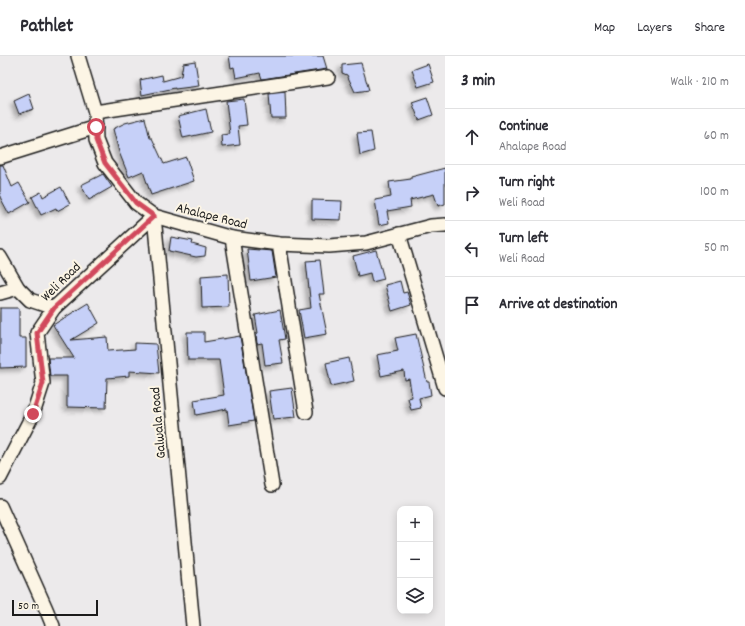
<!DOCTYPE html>
<meta charset="utf-8">
<style>
body{margin:0;font-family:Dekko,sans-serif;background:#f7f7f7;color:#2b2b33}
.controls{position:absolute;right:12px;bottom:12px;display:grid;overflow:hidden;border-radius:8px;box-shadow:0 2px 10px #0003}
.controls button{width:36px;height:36px;display:grid;place-items:center;padding:0;border:0;border-bottom:1px solid #e1e1e2;background:#fff;color:#2b2b33;font:20px sans-serif}
.scale{position:absolute;left:12px;bottom:10px;width:86px;box-sizing:border-box;padding-left:4px;border:2px solid #1c1c1c;border-top:0;font-size:11px;line-height:14px;white-space:nowrap;color:#1c1c1c;-webkit-text-stroke:3px #fcf5e5;paint-order:stroke}
.stop{position:absolute;width:12px;height:12px;margin:-9px;border:3px solid #d1495b;border-radius:50%;background:#fff}
.stop.end{background:#d1495b;border-color:#fff;box-shadow:0 1px 4px #0008}
.list{margin:0;padding:0;list-style:none}
h2{display:flex;justify-content:space-between;align-items:center;height:52px;margin:0;padding:0 16px;font-size:17px}
h2 small{font-size:13px;font-weight:400;color:#7c7c81}
.list li{display:grid;grid-template-columns:26px 1fr auto;gap:12px;align-items:center;box-sizing:border-box;height:56px;padding:0 16px;border-top:1px solid #e1e1e2}
.list b{display:block;font-size:15px;white-space:nowrap}
.list p{margin:0;font-size:13px;white-space:nowrap;color:#7c7c81}
.list em{font-size:13px;font-style:normal;color:#7c7c81}
.icon{flex:none;width:22px;height:22px;fill:none;stroke:currentColor;stroke-width:2;stroke-linecap:round;stroke-linejoin:round}
.map{position:relative;flex:none;width:445px;height:570px;overflow:hidden}
header{display:flex;align-items:center;gap:24px;box-sizing:border-box;height:56px;padding:0 20px;background:#fff;border-bottom:1px solid #e1e1e2}
header strong{font-size:19px}
nav{display:flex;gap:22px;margin-inline-start:auto;font-size:14px}
main{display:flex}
aside{flex:1;background:#fff}
.map>svg:first-child{display:block}
.building{fill:#c6d0f8;stroke:#1c1c1c;filter:url(#shadow)}
.lines{fill:none;stroke-linecap:round;stroke-linejoin:round}
.minor-casing{stroke:#1c1c1c;stroke-width:16}
.minor{stroke:#fcf5e5;stroke-width:13}
.route{stroke:#d1495b;stroke-width:5}
.labels{text-anchor:middle;stroke-width:4;stroke-linejoin:round;paint-order:stroke}
.street-label{font-size:14px;fill:#1c1c1c;stroke:#fcf5e5}
</style>
<header>
<strong>Pathlet</strong>
<nav><a>Map</a><a>Layers</a><a>Share</a></nav>
</header>
<main>
<div class="map">
<svg width="445" height="570" viewBox="0 0 445 570">
<defs>
<filter id="shadow"><feDropShadow dx="-3.5" dy="3.5" stdDeviation="2" flood-color="#0004"/></filter>
</defs>
<rect width="100%" height="100%" fill="#eceaeb"/>
<filter id="ink" filterUnits="userSpaceOnUse"><feTurbulence type="fractalNoise" baseFrequency=".025" numOctaves="2"/><feDisplacementMap in="SourceGraphic" scale="8" xChannelSelector="R" yChannelSelector="G"/><feConvolveMatrix kernelMatrix="1 2 1 2 8 2 1 2 1" color-interpolation-filters="sRGB"/></filter>
<g filter="url(#ink)">
<g class="building">
<polygon points="229,0 323,0 327,13 262,23 260,17 236,22 234,11 231,12"/>
<polygon points="195,5 199,30 175,33 175,32 142,39 140,24 162,19 163,25 181,20 183,7"/>
<polygon points="361,7 369,34 355,36 347,19 342,17 342,9"/>
<polygon points="428,8 434,26 418,31 412,14"/>
<polygon points="285,36 286,62 271,62 269,38"/>
<polygon points="29,38 34,53 19,58 14,45"/>
<polygon points="427,41 433,59 419,64 412,46"/>
<polygon points="244,43 247,69 238,70 240,89 222,91 221,79 230,78 226,45"/>
<polygon points="206,53 211,76 183,82 178,60"/>
<polygon points="145,62 150,82 152,82 164,108 186,101 194,125 151,139 143,115 129,121 119,96 113,73 125,67"/>
<polygon points="371,76 374,95 360,99 357,77"/>
<polygon points="0,109 3,109 12,131 19,127 30,146 9,158 0,141"/>
<polygon points="445,112 445,148 438,150 434,138 410,144 411,151 387,155 389,167 379,169 375,144 391,141 389,126 411,123 411,121"/>
<polygon points="103,118 112,131 89,144 81,129"/>
<polygon points="61,131 70,148 57,155 56,152 41,159 32,141 41,136 43,141"/>
<polygon points="312,144 342,145 341,164 312,163"/>
<polygon points="171,181 193,185 192,188 206,192 205,200 196,201 169,195"/>
<polygon points="247,193 272,195 276,221 251,225"/>
<polygon points="376,194 384,223 372,226 370,217 358,220 353,200"/>
<polygon points="320,204 324,238 319,238 327,278 304,282 299,254 311,252 306,205"/>
<polygon points="228,218 229,251 202,252 201,220"/>
<polygon points="400,225 403,237 407,236 411,249 392,255 385,229"/>
<polygon points="88,247 99,267 71,284 107,281 108,295 135,293 135,287 156,288 159,317 129,315 129,320 107,322 106,352 67,351 67,320 50,320 48,302 74,302 53,269"/>
<polygon points="0,252 19,252 19,282 26,282 26,311 0,312"/>
<polygon points="280,254 285,283 279,284 283,307 265,309 262,287 257,288 256,278 258,277 255,259"/>
<polygon points="187,276 204,276 204,286 240,280 254,365 229,369 227,353 196,359 194,344 224,339 219,304 188,304"/>
<polygon points="416,278 427,326 429,326 431,339 419,342 421,352 411,354 408,342 412,341 409,323 405,324 404,315 381,320 377,299 398,295 395,282"/>
<polygon points="349,302 354,325 331,330 326,307"/>
<polygon points="292,332 296,361 273,363 269,335"/>
</g>
<g class="lines">
<defs>
<g id="minor">
<polyline points="78,0 95,56 96,84 105,107 136,147 154,160 232,182 279,188 329,190 366,187 431,170 445,169"/>
<polyline points="95,56 328,21"/>
<polyline points="0,101 96,71"/>
<polyline points="154,160 193,570"/>
<polyline points="399,178 445,332"/>
<polyline points="232,182 272,429"/>
<polyline points="279,188 306,356"/>
<polyline points="0,201 18,232 30,244 54,252"/>
<polyline points="0,237 18,232"/>
<polyline points="0,422 33,358 43,327 37,277 54,252 154,160"/>
<polyline points="0,450 46,553 53,570"/>
</g>
</defs>
<use href="#minor" class="minor-casing"/>
<use href="#minor" class="minor"/>
</g>
</g>
<g class="lines" filter="url(#ink)">
<polyline class="route" points="33,358 43,327 37,277 54,252 154,160 136,147 105,107 96,84 96,71"/>
</g>
<g class="labels">
<g class="street-label">
<text transform="translate(212 159) rotate(14)" y="5">Ahalape Road</text>
<text transform="translate(60 225) rotate(-44)" y="5">Weli Road</text>
<text transform="translate(157 367) rotate(-95)" y="5">Galwala Road</text>
</g>
</g>
</svg>
<div class="controls">
<button>+</button>
<button>−</button>
<button><svg class="icon" aria-label="layers" viewBox="0 0 24 24"><path d="M12 4l9 5-9 5-9-5zM3 14l9 5 9-5"/></svg></button>
</div>
<div class="scale">50 m</div>
<div class="stop" style="left:96px;top:71px"></div>
<div class="stop end" style="left:33px;top:358px"></div>
</div>
<aside>
<h2>3 min<small>Walk · 210 m</small></h2>
<ul class="list">
<li><svg class="icon" aria-label="ahead" viewBox="0 0 24 24"><path d="M12 20V5M6 11l6-6 6 6"/></svg><div><b>Continue</b><p>Ahalape Road</p></div><em>60 m</em></li>
<li><svg class="icon" aria-label="right" viewBox="0 0 24 24"><path d="M7 20v-9h11M14 6l5 5-5 5"/></svg><div><b>Turn right</b><p>Weli Road</p></div><em>100 m</em></li>
<li><svg class="icon" aria-label="left" viewBox="0 0 24 24"><path d="M17 20v-9H6M10 6l-5 5 5 5"/></svg><div><b>Turn left</b><p>Weli Road</p></div><em>50 m</em></li>
<li><svg class="icon" aria-label="arrive" viewBox="0 0 24 24"><path d="M6 21V4h12l-3 4 3 4H6"/></svg><div><b>Arrive at destination</b></div></li>
</ul>
</aside>
</main>
